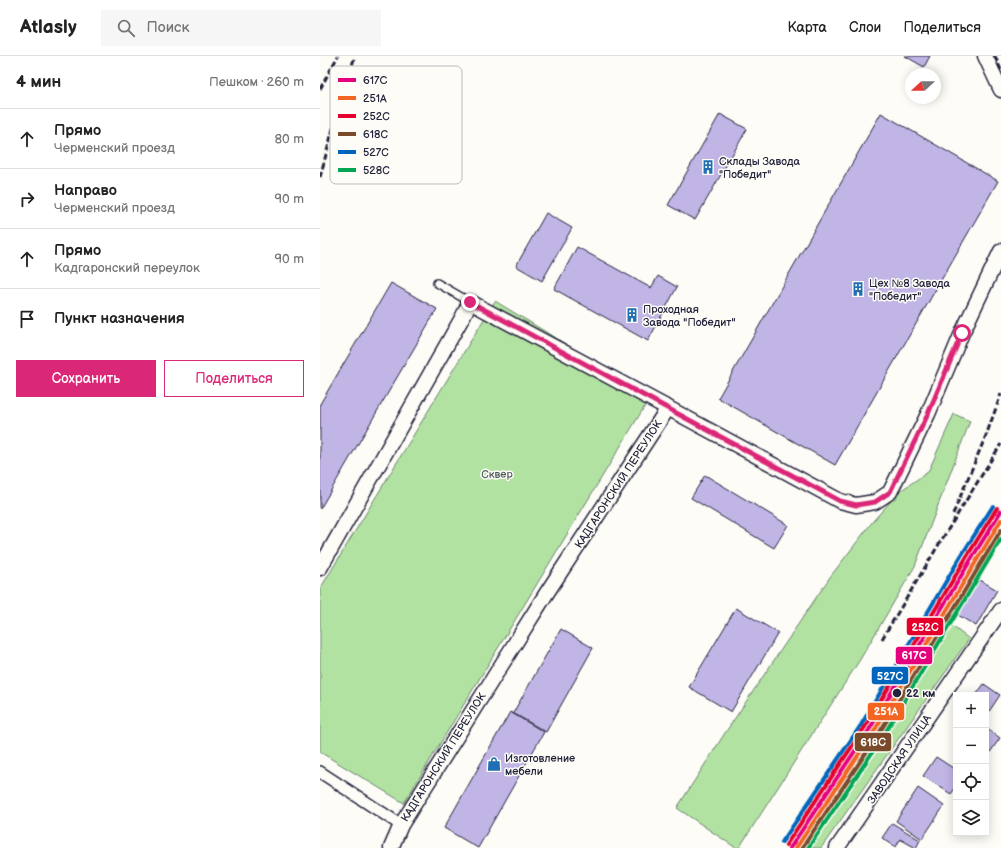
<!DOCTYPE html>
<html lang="ru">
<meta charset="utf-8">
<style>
body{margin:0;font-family:"Balsamiq Sans",sans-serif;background:#f6f6f6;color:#222}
.controls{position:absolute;right:12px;bottom:12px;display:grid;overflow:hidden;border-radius:0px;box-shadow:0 2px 10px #0003}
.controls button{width:36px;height:36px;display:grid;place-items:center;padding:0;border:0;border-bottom:1px solid #e0e0e0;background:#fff;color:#222;font:20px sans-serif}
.compass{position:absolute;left:585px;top:12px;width:36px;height:36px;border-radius:50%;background:#fff;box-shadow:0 2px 10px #0003;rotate:249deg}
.stop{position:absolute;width:12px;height:12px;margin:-9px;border:3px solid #db2777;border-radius:50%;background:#fff}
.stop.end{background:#db2777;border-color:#fff;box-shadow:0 1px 4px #0008}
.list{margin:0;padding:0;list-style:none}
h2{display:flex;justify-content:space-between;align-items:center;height:52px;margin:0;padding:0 16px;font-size:17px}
h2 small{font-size:13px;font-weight:400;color:#767676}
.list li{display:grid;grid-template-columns:26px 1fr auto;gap:12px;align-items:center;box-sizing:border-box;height:60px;padding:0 16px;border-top:1px solid #e0e0e0}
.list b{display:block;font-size:15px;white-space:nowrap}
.list p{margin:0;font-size:13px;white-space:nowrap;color:#767676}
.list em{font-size:13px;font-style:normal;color:#767676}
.actions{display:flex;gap:8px;padding:12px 16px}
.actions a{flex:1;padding:9px 0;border:1px solid #db2777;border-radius:0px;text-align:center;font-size:14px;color:#db2777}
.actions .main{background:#db2777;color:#fff}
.icon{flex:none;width:22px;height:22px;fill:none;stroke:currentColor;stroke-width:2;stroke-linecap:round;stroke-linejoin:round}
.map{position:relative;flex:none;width:681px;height:792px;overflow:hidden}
header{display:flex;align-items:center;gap:24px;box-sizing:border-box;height:56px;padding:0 20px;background:#fff;border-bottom:1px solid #e0e0e0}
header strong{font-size:19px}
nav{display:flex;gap:22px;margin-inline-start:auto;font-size:14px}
.search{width:280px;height:36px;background:#f6f6f6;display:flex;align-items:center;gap:10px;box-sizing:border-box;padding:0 14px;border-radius:0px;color:#767676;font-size:15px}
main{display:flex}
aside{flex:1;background:#fff}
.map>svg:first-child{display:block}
.green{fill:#b2e2a2;stroke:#6a826e}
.building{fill:#c1b5e6;stroke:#22223b}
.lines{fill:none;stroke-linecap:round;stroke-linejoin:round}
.service-casing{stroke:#22223b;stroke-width:10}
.pedestrian-casing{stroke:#22223b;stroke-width:14}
.minor-casing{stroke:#22223b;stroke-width:17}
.service{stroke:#fdfcf7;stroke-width:7}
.pedestrian{stroke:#fdfcf7;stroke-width:11}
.minor{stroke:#fdfcf7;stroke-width:14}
.rail{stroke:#22223b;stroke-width:3;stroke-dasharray:6 3;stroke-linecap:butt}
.rail-1-casing{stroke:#fdfcf7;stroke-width:7}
.rail-2-casing{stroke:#fdfcf7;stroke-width:7}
.rail-3-casing{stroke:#fdfcf7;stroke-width:7}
.rail-4-casing{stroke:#fdfcf7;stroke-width:7}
.rail-5-casing{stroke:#fdfcf7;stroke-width:7}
.rail-6-casing{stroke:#fdfcf7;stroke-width:7}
.rail-1{stroke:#e5007d;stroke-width:4}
.rail-2{stroke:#f26522;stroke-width:4}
.rail-3{stroke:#e4002b;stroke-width:4}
.rail-4{stroke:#7a4b2a;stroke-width:4}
.rail-5{stroke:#0065bd;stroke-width:4}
.rail-6{stroke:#00a651;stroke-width:4}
.route{stroke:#db2777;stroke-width:5}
.stop-dot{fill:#22223b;stroke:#fdfcf7;stroke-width:1.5}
.labels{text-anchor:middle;stroke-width:3;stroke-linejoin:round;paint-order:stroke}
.poi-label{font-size:11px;fill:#22223b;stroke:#fdfcf7;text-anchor:start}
.park-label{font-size:11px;fill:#4d5c5a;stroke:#fdfcf7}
.street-label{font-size:11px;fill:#22223b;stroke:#fdfcf7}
.stop-label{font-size:11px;font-weight:bold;fill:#22223b;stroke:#fdfcf7;text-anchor:start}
.key{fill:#fdfcf7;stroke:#bbbbbf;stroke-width:1}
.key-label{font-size:11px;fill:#22223b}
.line-badge{stroke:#fdfcf7;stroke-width:1.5}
.badge-label{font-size:11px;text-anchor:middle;font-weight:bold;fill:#fff}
</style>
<header>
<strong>Atlasly</strong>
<div class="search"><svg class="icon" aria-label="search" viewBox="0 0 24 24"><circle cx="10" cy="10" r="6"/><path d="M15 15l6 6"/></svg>Поиск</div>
<nav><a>Карта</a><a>Слои</a><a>Поделиться</a></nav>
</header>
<main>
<aside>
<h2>4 мин<small>Пешком · 260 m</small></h2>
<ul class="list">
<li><svg class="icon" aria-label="ahead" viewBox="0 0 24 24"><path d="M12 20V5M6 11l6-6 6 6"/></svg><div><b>Прямо</b><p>Черменский проезд</p></div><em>80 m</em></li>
<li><svg class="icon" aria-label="right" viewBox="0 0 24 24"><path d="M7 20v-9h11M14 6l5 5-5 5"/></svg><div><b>Направо</b><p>Черменский проезд</p></div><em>90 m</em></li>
<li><svg class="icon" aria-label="ahead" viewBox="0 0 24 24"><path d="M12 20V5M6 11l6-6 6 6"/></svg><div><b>Прямо</b><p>Кадгаронский переулок</p></div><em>90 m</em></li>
<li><svg class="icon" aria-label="arrive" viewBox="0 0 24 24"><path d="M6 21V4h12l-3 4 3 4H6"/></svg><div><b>Пункт назначения</b></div></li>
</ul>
<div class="actions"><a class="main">Сохранить</a><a>Поделиться</a></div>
</aside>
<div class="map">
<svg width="681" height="792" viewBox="0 0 681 792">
<rect width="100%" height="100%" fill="#fdfcf7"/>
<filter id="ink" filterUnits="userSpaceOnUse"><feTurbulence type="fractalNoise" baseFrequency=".025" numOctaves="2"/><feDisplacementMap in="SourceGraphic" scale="8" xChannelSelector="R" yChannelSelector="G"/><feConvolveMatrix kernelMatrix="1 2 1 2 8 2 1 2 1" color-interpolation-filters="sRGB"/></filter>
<g filter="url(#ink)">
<g class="green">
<polygon points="175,245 331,340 84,747 0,696 0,533"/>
<polygon points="634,358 650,365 595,510 541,602 419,792 416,792 357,752 405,677 510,521 553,465 580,435 608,416"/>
<polygon points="624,564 649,583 501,792 474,792"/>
</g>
<g class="building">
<polygon points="585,0 610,0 604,11"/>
<polygon points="561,57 678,125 515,409 398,342"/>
<polygon points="400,58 427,73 375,164 348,149"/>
<polygon points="226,157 252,172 222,225 196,210"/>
<polygon points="257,191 331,232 338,220 357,231 328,285 234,233"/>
<polygon points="71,227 117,253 0,453 0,348"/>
<polygon points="385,419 468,469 454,492 371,442"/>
<polygon points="660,524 677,534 656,570 638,559"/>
<polygon points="416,552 458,577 411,656 369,631"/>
<polygon points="241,573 273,592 226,676 193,657"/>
<polygon points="664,628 680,639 666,660 666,639 656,639"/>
<polygon points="190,656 224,676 158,792 124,772"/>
<polygon points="666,672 680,682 666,702"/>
<polygon points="616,701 636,714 636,731 631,738 603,720"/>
<polygon points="598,732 624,750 602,783 576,765"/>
<polygon points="572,767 600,784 596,792 580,783 576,791 562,782"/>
</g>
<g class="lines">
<defs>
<polyline id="service" points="117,227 150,246"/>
<polyline id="pedestrian" points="0,716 81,769"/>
<g id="minor">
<polyline points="665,0 681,34"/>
<polyline points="348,352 520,445 536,449 555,446 570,436 608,358 642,277 681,195"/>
<polyline points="0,512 142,262 150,246 348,352 226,538 81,769 71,792"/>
<polyline points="517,792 681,554"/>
</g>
</defs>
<use href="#service" class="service-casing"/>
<use href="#pedestrian" class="pedestrian-casing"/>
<use href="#minor" class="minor-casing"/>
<use href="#service" class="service"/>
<use href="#pedestrian" class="pedestrian"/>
<use href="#minor" class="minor"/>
<g class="rail">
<polyline points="675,0 681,14"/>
<polyline points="0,33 18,0"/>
<polyline points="0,121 18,54 35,0"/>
<polyline points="633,458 667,377 681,338"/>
<polyline points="562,583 616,493 681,388"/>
</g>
<defs>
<polyline id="rail-1" points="470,792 549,674 650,505 681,455"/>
<polyline id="rail-2" points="476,792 553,677 681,464"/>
<polyline id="rail-3" points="466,789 545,671 646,502 677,452"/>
<polyline id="rail-4" points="482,792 558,679 681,474"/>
<polyline id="rail-5" points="462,786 541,669 641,500 673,450"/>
<polyline id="rail-6" points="488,792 562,682 681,483"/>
</defs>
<use href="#rail-1" class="rail-1-casing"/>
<use href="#rail-2" class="rail-2-casing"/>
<use href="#rail-3" class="rail-3-casing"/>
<use href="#rail-4" class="rail-4-casing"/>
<use href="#rail-5" class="rail-5-casing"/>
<use href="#rail-6" class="rail-6-casing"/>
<use href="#rail-1" class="rail-1"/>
<use href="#rail-2" class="rail-2"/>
<use href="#rail-3" class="rail-3"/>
<use href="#rail-4" class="rail-4"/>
<use href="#rail-5" class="rail-5"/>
<use href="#rail-6" class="rail-6"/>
</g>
</g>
<g class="lines" filter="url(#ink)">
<polyline class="route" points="150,246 520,445 536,449 555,446 570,436 608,358 642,277"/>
</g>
<defs>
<symbol id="building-bare" viewBox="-9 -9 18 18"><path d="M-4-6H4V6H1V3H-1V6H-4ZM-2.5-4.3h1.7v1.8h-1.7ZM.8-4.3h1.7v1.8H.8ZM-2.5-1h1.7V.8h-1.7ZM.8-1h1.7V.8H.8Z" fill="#1f6fb2" stroke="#fdfcf7" stroke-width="2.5" paint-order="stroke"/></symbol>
<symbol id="shop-bare" viewBox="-9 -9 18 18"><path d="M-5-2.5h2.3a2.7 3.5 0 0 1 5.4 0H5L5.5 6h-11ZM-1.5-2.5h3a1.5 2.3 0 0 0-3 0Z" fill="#1f6fb2" stroke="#fdfcf7" stroke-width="2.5" paint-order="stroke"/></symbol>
</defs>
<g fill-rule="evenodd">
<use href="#building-bare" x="378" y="101" width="20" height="20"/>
<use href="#building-bare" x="528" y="223" width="20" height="20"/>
<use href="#building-bare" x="302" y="249" width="20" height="20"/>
<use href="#shop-bare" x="164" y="698" width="20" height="20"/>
</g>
<circle class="stop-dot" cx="577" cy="637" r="5"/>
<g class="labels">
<g class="poi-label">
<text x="399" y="109">Склады Завода<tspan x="399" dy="13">"Победит"</tspan></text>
<text x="549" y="231">Цех №8 Завода<tspan x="549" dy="13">"Победит"</tspan></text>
<text x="323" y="257">Проходная<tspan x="323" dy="13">Завода "Победит"</tspan></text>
<text x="185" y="706">Изготовление<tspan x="185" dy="13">мебели</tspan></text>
</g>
<g class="park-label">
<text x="177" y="422">Сквер</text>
</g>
<g class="street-label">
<text transform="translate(298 428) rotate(-57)" y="4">КАДГАРОНСКИЙ ПЕРЕУЛОК</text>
<text transform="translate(123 701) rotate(-58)" y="4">КАДГАРОНСКИЙ ПЕРЕУЛОК</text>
<text transform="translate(579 703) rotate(-56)" y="4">ЗАВОДСКАЯ УЛИЦА</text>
</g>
<g class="stop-label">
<text x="586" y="641">22 км</text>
</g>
</g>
<rect x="10" y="10" width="132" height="118" rx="6" class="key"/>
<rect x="18" y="22" width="18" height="4" fill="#e5007d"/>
<rect x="18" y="40" width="18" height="4" fill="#f26522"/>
<rect x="18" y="58" width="18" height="4" fill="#e4002b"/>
<rect x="18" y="76" width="18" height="4" fill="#7a4b2a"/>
<rect x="18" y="94" width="18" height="4" fill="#0065bd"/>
<rect x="18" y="112" width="18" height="4" fill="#00a651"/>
<g class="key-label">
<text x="43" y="28">617C</text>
<text x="43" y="46">251А</text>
<text x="43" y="64">252С</text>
<text x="43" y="82">618С</text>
<text x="43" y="100">527С</text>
<text x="43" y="118">528С</text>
</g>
<g class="line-badge">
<rect x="586" y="561" width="38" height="19" rx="4" fill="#e4002b"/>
<rect x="575" y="590" width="38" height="19" rx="4" fill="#e5007d"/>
<rect x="551" y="610" width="38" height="19" rx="4" fill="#0065bd"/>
<rect x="547" y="646" width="38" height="19" rx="4" fill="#f26522"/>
<rect x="534" y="676" width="38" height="20" rx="4" fill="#7a4b2a"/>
</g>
<g class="badge-label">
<text x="605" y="575">252С</text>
<text x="594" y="603">617C</text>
<text x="570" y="624">527С</text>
<text x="566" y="659">251А</text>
<text x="553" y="690">618С</text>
</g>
</svg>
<div class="controls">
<button>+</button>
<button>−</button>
<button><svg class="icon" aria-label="locate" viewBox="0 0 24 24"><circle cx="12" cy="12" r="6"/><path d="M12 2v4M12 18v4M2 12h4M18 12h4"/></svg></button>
<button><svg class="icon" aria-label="layers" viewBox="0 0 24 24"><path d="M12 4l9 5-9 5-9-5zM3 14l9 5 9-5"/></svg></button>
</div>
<svg class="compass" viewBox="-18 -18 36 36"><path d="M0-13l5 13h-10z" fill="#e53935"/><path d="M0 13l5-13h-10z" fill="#767676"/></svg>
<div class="stop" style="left:642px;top:277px"></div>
<div class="stop end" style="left:150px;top:246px"></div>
</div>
</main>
